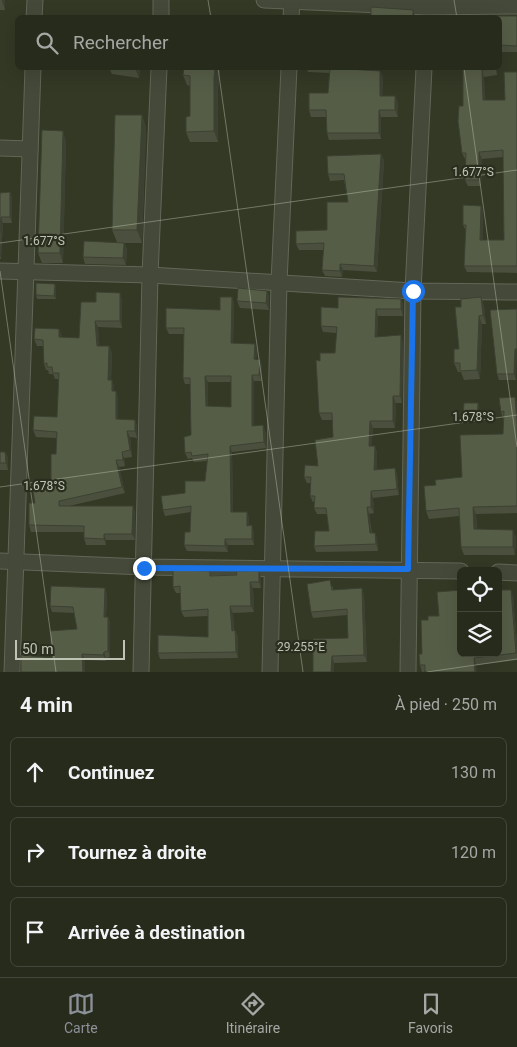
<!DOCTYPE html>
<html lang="fr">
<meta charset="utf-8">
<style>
body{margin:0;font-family:Roboto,sans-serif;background:#323729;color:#f1f3f6}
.controls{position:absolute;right:15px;bottom:15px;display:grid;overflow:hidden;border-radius:8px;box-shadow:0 5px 20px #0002}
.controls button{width:45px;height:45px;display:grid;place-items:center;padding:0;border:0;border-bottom:1px solid #42473b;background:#262b1c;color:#f1f3f6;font:25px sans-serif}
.scale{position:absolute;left:15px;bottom:12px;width:110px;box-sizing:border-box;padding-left:5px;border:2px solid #bfc5b4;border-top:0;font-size:14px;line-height:18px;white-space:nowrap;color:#bfc5b4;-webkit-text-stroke:4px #292e1e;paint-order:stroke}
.stop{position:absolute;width:15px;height:15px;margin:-11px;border:4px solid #1a73e8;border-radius:50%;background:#fff}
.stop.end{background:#1a73e8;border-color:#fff;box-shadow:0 1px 5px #0008}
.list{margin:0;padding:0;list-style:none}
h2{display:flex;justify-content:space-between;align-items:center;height:65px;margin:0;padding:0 20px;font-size:21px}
h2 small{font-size:16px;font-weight:400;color:#a4a7a3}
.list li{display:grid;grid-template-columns:32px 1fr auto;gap:15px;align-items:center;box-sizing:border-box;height:70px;margin:0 10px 10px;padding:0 10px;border:1px solid #42473b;border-radius:8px}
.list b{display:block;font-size:19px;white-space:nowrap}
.list em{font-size:16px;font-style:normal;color:#a4a7a3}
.icon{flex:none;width:28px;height:28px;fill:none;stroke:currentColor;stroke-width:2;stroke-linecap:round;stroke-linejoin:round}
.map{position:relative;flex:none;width:517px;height:672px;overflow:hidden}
.search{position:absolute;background:#262b1c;box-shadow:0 5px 20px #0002;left:15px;right:15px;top:15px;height:55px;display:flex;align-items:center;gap:12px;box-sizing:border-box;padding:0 18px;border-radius:8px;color:#a4a7a3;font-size:19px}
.sheet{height:305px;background:#262b1c}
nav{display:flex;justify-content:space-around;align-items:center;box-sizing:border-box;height:70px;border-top:1px solid #42473b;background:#262b1c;font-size:14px;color:#a4a7a3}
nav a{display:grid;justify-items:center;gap:2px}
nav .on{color:#8c9099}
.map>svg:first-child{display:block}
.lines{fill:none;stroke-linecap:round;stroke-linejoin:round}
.minor-casing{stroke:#626757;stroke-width:17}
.minor{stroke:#444939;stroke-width:15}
.wall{fill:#4a503d;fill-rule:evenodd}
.shaded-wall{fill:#3c4132}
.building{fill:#565d47;stroke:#3c4132;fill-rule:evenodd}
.route{stroke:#1a73e8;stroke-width:6}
.ticks{fill:none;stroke:#bfc5b4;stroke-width:1;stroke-opacity:0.45}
.ticks-label{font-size:12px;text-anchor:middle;fill:#bfc5b4;stroke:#292e1e;stroke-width:4.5;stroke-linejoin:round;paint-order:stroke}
</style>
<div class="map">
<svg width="517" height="672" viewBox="0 0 517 672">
<rect width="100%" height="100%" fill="#333925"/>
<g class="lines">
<defs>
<g id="minor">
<polyline points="264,0 427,7 517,6"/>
<polyline points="34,18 35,0"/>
<polyline points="161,18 161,0"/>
<polyline points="291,18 292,0"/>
<polyline points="0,148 30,149"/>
<polyline points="0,271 150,275 413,291 517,292"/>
<polyline points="0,561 144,567 461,571"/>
<polyline points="498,572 517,573"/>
<polyline points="12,672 33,68"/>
<polyline points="141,672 150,275 159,68"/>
<polyline points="270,672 279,282 289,68"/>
<polyline points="408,672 413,291 424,68"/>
</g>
</defs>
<use href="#minor" class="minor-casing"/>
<use href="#minor" class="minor"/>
</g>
<g class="wall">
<rect x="0" y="0" width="5" height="10"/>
<polygon points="517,16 517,52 500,52 500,18"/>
<polygon points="109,68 140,68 139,78 112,74"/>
<polygon points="184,68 220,68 218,88 218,142 190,142 186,132 190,116 190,86 187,85 183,75"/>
<polygon points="307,68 351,68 351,69 383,77 382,96 395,96 398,103 398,117 381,117 381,139 329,140 327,133 326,117 311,117 309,110 328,93 330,73 308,72"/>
<polygon points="463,68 496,68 497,75 484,77 485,100 505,100 517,72 517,273 467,272 464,266 466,231 463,225 481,206 483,212 483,240 504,240 503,157 482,159 481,186 468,186 465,180 466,159 465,159 462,153 463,106"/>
<polygon points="142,115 146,128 142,243 124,243 127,250 126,265 85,264 83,257 117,242 112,230"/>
<polygon points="66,141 63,263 42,263 38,253"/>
<polygon points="381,154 384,161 377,272 343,270 342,277 325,276 322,270 324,250 299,250 296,244 327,230 348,202 344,180 330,181 328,174"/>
<polygon points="10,192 12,198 12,223 3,223 1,259 0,259 0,193"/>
<polygon points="55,284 56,288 56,299 37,299 36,295"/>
<polygon points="267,291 269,297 269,310 240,308 237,301"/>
<path d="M232,297L234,304L233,343L257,350L256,359L260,360L262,366V381H254V426L263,425L266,434V448L232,452L233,512H247L249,518V526L254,532V545H228V552L187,551L184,545L190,532L191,512L165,516L163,510L185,493L205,481L207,461L194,462L192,458L188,459L185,453L191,435L190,384H185L183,378L184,334H169L166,328L220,310ZM208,382H231V407H208Z"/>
<polygon points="481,297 484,306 486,324 482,324 480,379 464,380 461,372 458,372 454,363 459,349 461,307"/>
<polygon points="122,299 122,328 98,327 99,346 109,346 112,353 111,380 114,386 114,391 118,397 118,419 135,420 137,426 137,438 130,437 132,457 124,458 125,466 119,467 125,493 69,506 133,506 135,513 135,540 106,540 106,545 86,545 84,538 84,532 31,532 29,525 35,503 51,488 56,454 56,438 36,437 33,430 57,417 59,379 55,379 53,374 49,374 48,370 46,370 44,364 44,346 37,346 34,339 59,329 62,337 79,338 96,302"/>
<polygon points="401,299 403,305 403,316 378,316 377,337 403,342 402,403 396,403 395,428 373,428 371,446 377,452 377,470 395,468 397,475 399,495 373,498 374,513 369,514 372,533 375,533 377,539 378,551 316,552 314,546 329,531 327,514 317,514 314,508 314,502 313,502 310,496 310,483 307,483 304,477 318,466 333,437 333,420 322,420 319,413 320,361 335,353 337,333 323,332 321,326 338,308"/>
<polygon points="517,309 516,380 499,380 497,374"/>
<polygon points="515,397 517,403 517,513 476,514 477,529 513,530 516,538 515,555 464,555 461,547 460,516 429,519 426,511 436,485 462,477 503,434 503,419 501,412"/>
<polygon points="478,403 479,407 479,421 464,423 463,419"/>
<polygon points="0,452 5,452 8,458 8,470 0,470"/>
<polygon points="210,571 212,576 261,578 261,588 253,588 254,612 233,613 234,631 235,630 238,637 238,658 160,659 158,653 208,637 208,616 184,617 181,611 180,593 176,593 173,587"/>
<polygon points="333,586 333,590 364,595 367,662 334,663 334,672 313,672 348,638 347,615 313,618 311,612"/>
<polygon points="107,594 106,617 108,617 110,623 110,657 106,658 106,661 52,658 77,629 74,613 52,612 50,606"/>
<polygon points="513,596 517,642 517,660 422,672 420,665 428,620"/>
</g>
<g class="shaded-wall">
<polygon points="2,0 5,0 5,10 2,1"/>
<polygon points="413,10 415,16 415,18 413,18"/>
<polygon points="135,68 140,68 139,78"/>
<polygon points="215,68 220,68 218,88 218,142 214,131 214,78"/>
<polygon points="482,70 484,77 486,106 483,100"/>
<polygon points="380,71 383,77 382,103 380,96"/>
<polygon points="395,96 398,103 398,117 395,110"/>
<polygon points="379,110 381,117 381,139 379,133"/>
<polygon points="142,115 146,128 142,243 137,230"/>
<polygon points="63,131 66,141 63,263 60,253"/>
<polygon points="479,152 482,159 481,186 479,180"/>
<polygon points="381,154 384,161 377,272 374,266"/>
<polygon points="10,192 12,198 12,223 10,217"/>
<polygon points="481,206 483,212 483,246 480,240"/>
<polygon points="1,217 3,223 1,259 0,255"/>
<polygon points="124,243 127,250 126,265 123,258"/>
<polygon points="340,264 343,270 342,277 340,271"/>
<polygon points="55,284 56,288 56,299 54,296"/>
<polygon points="267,291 269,297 269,310 266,303"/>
<polygon points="120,293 122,299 122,328 120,321"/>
<polygon points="232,297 234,304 233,349 231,343"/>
<polygon points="481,297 484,306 486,324 483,315"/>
<polygon points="401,299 403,305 403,316 401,309"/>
<polygon points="376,309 378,316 377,343 375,337"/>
<polygon points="479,316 482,324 480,379 477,370"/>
<polygon points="95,321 98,327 100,352 97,346"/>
<polygon points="59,329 62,336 61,343 59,337"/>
<polygon points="401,335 403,342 402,403 400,396"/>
<polygon points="255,344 257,350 256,365 254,359"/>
<polygon points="109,346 112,353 111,386 108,380"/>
<polygon points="515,349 517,355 516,380 514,374"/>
<polygon points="260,360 262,366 262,381 259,375"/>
<polygon points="252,375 254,381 254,432 252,426"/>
<polygon points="205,376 208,382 208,413 206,406"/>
<polygon points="112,380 114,386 114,397 112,391"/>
<polygon points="116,391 118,397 118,425 116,419"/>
<polygon points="393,396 396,403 395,428 393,421"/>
<polygon points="515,397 517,403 517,422"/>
<polygon points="478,403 479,407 479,421 477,418"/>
<polygon points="135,420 137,426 137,438 135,431"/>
<polygon points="370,421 373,428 371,452 369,446"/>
<polygon points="263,425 266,434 266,448 264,442"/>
<polygon points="127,431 130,437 132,457 130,450"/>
<polygon points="230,446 232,452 233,518 231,512"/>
<polygon points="375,446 377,452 377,476 374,470"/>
<polygon points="5,452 8,458 8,470 6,463"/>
<polygon points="122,452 124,458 125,466 123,460"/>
<polygon points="116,460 119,467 125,493 122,487"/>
<polygon points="395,468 397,475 399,495 397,489"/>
<polygon points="371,491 373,498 374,513 371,507"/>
<polygon points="133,506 135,513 135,540 132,534"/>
<polygon points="367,507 369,514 372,539 370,533"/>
<polygon points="473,507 476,514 477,536 474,529"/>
<polygon points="247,512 249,518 249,532 247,526"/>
<polygon points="252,525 254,532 254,545 252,539"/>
<polygon points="513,530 516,538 515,555 513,547"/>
<polygon points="375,533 377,539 378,551 376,544"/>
<polygon points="104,534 106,540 106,545 104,539"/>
<polygon points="225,539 228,545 228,552 225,546"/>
<polygon points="259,571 261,578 261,588 259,582"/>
<polygon points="250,582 253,588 254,612 251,606"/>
<polygon points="105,588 107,594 106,623 104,617"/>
<polygon points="362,588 364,595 367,662 364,655"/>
<polygon points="511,590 513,596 517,642 517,655"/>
<polygon points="230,606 233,613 234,637 232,631"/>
<polygon points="108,617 110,623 110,657 108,651"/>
<polygon points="235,630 238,637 238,658 236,652"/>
<polygon points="104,652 106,658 106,661 103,655"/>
<polygon points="82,654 85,660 85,672 83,672"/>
<polygon points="332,656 334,663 334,672 331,672"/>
<polygon points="474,658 476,664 477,672 475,672"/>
</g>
<g class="building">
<polygon points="371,7 413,10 413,18 371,18"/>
<polygon points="493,16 517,16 517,46 500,45 500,18 493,18"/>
<polygon points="184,68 215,68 214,78 214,131 186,132 186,117 190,116 190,76 183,75"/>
<polygon points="330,68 348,68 348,69 380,71 380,96 395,96 395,110 379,110 379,133 327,133 326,110 309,110 309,93 328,93"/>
<polygon points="463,68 494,68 494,69 482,70 483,100 505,100 504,72 517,72 517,266 464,266 466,225 463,225 463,205 481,206 480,240 504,240 503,150 479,152 479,180 465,180 466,153 462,153 458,121 459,106 463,106"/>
<polygon points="115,115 142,115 137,230 112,230"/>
<polygon points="42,130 63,131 60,253 38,253"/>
<polygon points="381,154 374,266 340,264 340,271 322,270 324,243 296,244 296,231 327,230 327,202 348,202 344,174 328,174 327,156"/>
<polygon points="10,192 10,217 1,217 0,233 0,193"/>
<polygon points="84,241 124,243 123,258 83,257"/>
<polygon points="36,283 55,284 54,296 36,295"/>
<polygon points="238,288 267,291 266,303 237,301"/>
<polygon points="96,292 120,293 120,321 95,321 97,346 109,346 108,380 112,380 112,391 116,391 116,419 135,420 135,431 127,431 130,450 122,452 123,460 116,460 122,487 59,501 59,506 133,506 132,534 104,534 104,539 84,538 84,526 29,525 29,503 35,503 33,491 51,488 51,454 56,454 57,432 33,430 34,416 57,417 59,373 53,373 52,367 47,367 47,363 44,364 43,340 34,339 35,328 59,329 59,337 79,338 81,302 96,302"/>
<path d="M220,297H232L231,343L255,344L254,359L260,360L259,375H252V426L263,425L264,442L230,446L231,512H247V526L252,525V539H225V546L184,545L185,532H190L191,506L163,510L161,496L185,493V481H205L208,454L192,456L191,452L185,453L184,437L191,435L190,378H183L184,328H166V308L220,310ZM205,376H231V407L206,406Z"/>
<polygon points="338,297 401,299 401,309 376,309 375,337 401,335 400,396 393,396 393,421 370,421 369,446 375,446 374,470 395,468 397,489 371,491 371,507 367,507 370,533 375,533 376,544 314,546 315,531 329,531 326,508 314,508 315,496 310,496 311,477 304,477 305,465 318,466 315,440 333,437 332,413 319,413 316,360 320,361 320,353 335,353 337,327 321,326 321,307 338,308"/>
<polygon points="481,297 483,315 479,316 477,370 460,371 460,363 454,363 454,349 459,349 455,307 461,307 461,299"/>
<polygon points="517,309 517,349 515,349 514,374 497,374 490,310"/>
<polygon points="515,397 517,422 517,506 473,507 474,529 513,530 513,547 461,547 459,508 426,511 424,486 436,485 435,480 462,477 460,435 503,434 504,411 501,412 499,398"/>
<polygon points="464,403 478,403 477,418 463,419"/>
<polygon points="0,452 5,452 6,463 0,463"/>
<polygon points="173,570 210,571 210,576 237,575 236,571 259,571 259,582 250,582 251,606 230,606 232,631 235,630 236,652 158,653 158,635 208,637 208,609 181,611 180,586 173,587"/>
<polygon points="330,580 332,590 362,588 364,655 332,656 331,672 313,672 313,639 348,638 347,609 311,612 307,584"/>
<polygon points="51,586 105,588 104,617 108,617 108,651 104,652 103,655 82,654 83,672 21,672 21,655 52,658 50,631 77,629 73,607 50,606"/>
<polygon points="461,590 461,653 498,653 498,590 511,590 516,653 474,658 475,672 425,672 425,665 420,665 419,654 422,654 421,620 428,620 428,616 439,616 437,592"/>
</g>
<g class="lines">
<polyline class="route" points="144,568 408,569 413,291"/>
</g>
<path class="ticks" d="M208,0L211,18M454,0L457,18M218,68L303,672M464,68L517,447M0,243L517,170M0,271L56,672M0,487L517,415M427,672L517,659"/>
<g class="ticks-label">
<text x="473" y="176">1.677°S</text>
<text x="44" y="245">1.677°S</text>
<text x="473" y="421">1.678°S</text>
<text x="44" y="490">1.678°S</text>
<text x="301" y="651">29.255°E</text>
</g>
</svg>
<div class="controls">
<button><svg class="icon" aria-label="locate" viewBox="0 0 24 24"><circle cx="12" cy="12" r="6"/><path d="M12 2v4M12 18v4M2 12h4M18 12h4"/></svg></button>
<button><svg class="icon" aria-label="layers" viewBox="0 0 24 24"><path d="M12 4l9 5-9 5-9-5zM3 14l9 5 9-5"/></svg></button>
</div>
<div class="scale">50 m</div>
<div class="stop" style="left:413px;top:291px"></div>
<div class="stop end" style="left:144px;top:568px"></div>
<div class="search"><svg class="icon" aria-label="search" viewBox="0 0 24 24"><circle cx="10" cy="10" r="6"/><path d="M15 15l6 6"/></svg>Rechercher</div>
</div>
<section class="sheet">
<h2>4 min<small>À pied · 250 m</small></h2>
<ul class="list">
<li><svg class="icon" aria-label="ahead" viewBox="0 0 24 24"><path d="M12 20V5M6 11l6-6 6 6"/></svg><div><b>Continuez</b></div><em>130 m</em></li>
<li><svg class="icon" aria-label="right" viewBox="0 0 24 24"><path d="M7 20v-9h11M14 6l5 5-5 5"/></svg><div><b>Tournez à droite</b></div><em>120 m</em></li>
<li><svg class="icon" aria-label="arrive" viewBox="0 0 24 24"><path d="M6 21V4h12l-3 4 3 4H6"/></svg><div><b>Arrivée à destination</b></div></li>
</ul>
</section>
<nav>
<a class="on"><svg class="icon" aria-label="map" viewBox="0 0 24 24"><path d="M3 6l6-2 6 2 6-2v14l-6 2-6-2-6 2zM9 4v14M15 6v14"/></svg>Carte</a>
<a><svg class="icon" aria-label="directions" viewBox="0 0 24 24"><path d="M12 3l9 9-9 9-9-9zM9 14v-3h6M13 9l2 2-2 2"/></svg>Itinéraire</a>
<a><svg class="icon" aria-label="saved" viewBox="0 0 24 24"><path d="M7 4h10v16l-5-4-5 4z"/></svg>Favoris</a>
</nav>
